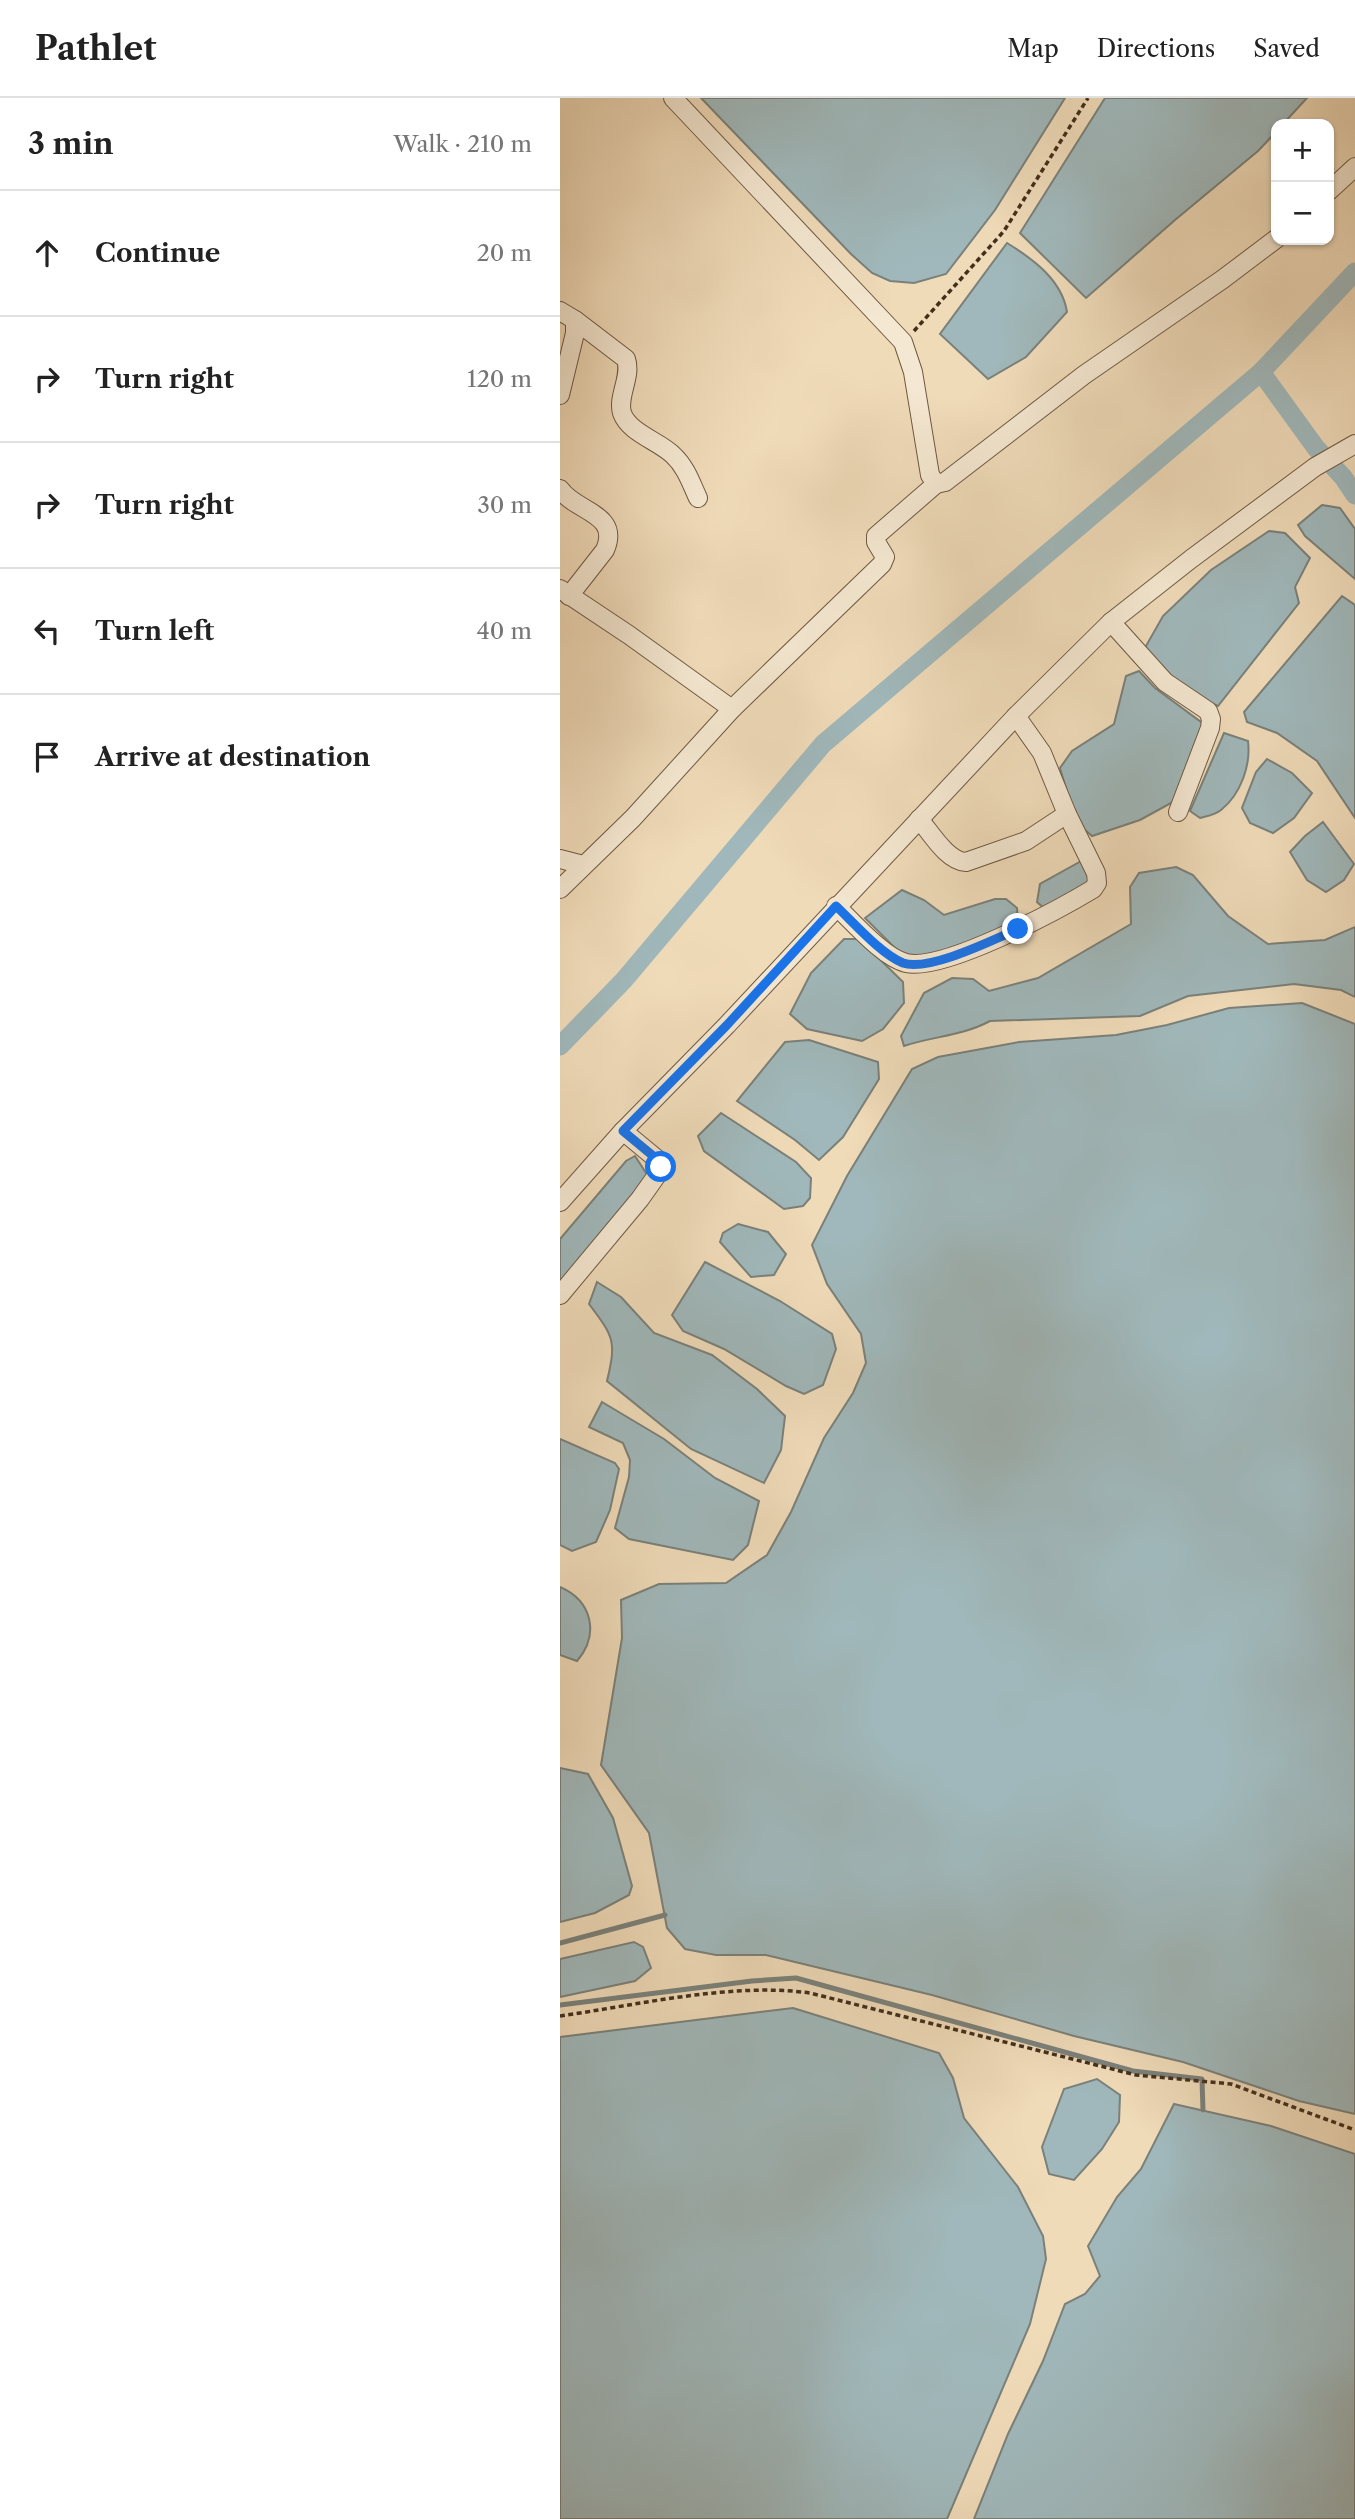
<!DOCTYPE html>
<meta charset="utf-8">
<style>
body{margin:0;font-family:"Libre Caslon Text",serif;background:#f6f6f6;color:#222}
.controls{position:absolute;right:21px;top:21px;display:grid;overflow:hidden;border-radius:14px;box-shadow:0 2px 5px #0004}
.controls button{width:63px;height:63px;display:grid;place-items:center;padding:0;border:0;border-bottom:2px solid #e0e0e0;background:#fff;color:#222;font:35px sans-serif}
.stop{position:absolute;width:21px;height:21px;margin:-16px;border:5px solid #1a73e8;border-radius:50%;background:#fff}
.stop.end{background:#1a73e8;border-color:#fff;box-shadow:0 2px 7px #0008}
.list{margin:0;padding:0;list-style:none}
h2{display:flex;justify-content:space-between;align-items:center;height:91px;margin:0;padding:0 28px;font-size:30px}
h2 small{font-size:23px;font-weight:400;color:#767676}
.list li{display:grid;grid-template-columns:46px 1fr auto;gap:21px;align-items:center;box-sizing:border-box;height:126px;padding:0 28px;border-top:2px solid #e0e0e0}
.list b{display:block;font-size:26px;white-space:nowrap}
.list em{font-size:23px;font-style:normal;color:#767676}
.icon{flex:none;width:38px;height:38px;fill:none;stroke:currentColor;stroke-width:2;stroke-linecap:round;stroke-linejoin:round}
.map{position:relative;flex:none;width:795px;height:2421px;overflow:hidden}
header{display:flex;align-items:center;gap:42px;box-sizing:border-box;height:98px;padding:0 35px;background:#fff;border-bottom:2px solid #e0e0e0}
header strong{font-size:33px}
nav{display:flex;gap:38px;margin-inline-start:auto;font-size:24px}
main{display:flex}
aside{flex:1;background:#fff}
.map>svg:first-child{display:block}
.water{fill:#a0b8bb;stroke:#7a817b;stroke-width:2}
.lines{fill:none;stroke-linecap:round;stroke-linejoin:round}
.stream{stroke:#7a817b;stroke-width:5}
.canal{stroke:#a0b8bb;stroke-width:19}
.street-casing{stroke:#6e5942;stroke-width:20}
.path{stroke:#422e1b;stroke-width:3.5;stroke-dasharray:5 3.5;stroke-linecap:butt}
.street{stroke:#f5e8d2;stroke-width:18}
.route{stroke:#1a73e8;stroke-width:9}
</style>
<header>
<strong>Pathlet</strong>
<nav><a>Map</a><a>Directions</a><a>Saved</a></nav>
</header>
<main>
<aside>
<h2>3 min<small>Walk · 210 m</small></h2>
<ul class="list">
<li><svg class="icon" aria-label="ahead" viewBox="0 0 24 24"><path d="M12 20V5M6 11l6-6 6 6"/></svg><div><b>Continue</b></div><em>20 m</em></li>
<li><svg class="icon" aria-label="right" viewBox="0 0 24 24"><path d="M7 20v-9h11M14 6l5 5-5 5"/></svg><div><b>Turn right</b></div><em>120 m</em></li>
<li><svg class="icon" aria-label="right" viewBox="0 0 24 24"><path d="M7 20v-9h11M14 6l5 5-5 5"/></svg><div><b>Turn right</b></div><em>30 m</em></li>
<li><svg class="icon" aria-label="left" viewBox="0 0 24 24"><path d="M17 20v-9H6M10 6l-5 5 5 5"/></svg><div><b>Turn left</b></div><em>40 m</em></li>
<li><svg class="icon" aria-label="arrive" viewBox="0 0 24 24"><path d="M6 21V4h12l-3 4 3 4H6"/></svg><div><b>Arrive at destination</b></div></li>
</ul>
</aside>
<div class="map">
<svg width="795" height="2421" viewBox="0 0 795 2421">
<rect width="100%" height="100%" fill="#f0dbb9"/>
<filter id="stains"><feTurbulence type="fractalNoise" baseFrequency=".00286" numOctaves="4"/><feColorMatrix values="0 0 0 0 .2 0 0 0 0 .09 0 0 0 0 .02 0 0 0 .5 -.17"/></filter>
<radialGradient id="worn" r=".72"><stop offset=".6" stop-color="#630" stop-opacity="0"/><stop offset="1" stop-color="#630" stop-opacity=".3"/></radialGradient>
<g class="water">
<polygon points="141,0 505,0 435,112 386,176 354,185 330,183 312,175 291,156"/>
<polygon points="545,0 747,0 723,26 716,26 716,34 698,53 615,122 526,200 460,135"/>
<path d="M447,145C473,161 502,182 507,214L466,259L428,281L380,236Z"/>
<polygon points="762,407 780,410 795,431 795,481 745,438 738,427"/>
<polygon points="709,433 725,435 750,460 735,489 739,505 658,608 611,587 582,555 603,518 651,472"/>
<polygon points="782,498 795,507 795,720 757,663 717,635 687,624 684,614"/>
<polygon points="579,573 595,590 645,627 622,699 580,722 532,738 516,724 500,670 512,653 554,626 566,578"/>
<path d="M664,635L688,643C691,667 681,696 661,712C655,717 647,718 640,720L630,713Z"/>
<polygon points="707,661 732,675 752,695 734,720 713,735 690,725 682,710 696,674"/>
<polygon points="763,724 794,766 784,782 766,794 747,782 730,754 745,738"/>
<polygon points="523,762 535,782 486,812 477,804 480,786"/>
<path d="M616,769L633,777L668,818L708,846L765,842L795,829V899L781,892L734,886L628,898L580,918L430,923C402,938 374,938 344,948L341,938L364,895L392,880L413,881L429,893L478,880L571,826L570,789L579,775Z"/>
<polygon points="342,792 364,802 384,817 435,801 446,801 457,810 458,824 361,864 337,852 305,820"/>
<polygon points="284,841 299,841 343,884 344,905 323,931 302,943 247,931 230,916 251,875"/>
<polygon points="742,905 795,926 795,2016 739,2003 623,1964 514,1938 372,1897 206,1857 156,1857 125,1851 107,1830 89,1735 41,1667 62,1540 61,1502 99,1486 166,1485 207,1457 231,1414 264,1340 293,1295 306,1265 301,1236 267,1186 252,1147 287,1078 352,971 378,959 459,944 556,937 607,927 669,910"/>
<polygon points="249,942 318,964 319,981 283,1039 259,1062 235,1042 177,1003 225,944"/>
<polygon points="161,1015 236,1064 251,1080 250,1100 243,1108 224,1111 144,1053 138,1038"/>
<polygon points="75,1058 88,1078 0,1188 0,1141 66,1063"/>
<polygon points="178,1126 208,1134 226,1156 214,1177 191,1179 160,1144 163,1135"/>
<polygon points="145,1164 220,1203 272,1236 276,1251 263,1287 244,1296 226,1288 164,1251 123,1233 112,1217"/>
<path d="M37,1184L61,1199L94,1235L152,1257L197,1291L225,1318L221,1352L204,1385L131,1351L47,1283C57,1242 53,1238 29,1206Z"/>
<polygon points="42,1304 104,1341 155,1380 199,1403 188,1447 173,1462 69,1441 55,1430 69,1379 70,1362 63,1345 29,1329"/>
<polygon points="0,1341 55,1365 59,1371 50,1412 36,1444 12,1453 0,1447"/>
<path d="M0,1489C32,1503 40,1536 17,1563L0,1557Z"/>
<polygon points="0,1670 28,1676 53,1720 72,1788 69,1797 35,1815 0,1824"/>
<polygon points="74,1844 83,1849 91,1870 75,1883 0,1899 0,1861"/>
<polygon points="233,1910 379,1955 393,1980 404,2020 458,2089 483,2138 486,2161 470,2226 387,2421 0,2421 0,1939"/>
<polygon points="537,1981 560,1997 559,2024 542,2051 514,2082 489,2076 482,2049 504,1991"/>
<polygon points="614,2006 711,2028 795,2056 795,2421 414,2421 448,2336 483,2263 505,2206 525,2196 540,2178 528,2148 557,2099 581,2071"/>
</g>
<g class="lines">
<g class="stream">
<polyline points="0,1845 105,1817"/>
<polyline points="0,1907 192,1883 236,1880 573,1973 642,1981 643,2012"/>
</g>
<g class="canal">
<polyline points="701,274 756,350 783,379 795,397"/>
<polyline points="0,948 64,882 263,646 701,274 795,174"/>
</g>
<defs>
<g id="street">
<polyline points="113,0 343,244 353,274 370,377 376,386 385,384 524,277 663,181 716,141"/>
<polyline points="769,93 795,69"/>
<path d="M0,213L15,222L66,261C72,279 57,298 62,315C69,335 99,343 113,357C126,369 131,385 138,400"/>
<polyline points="0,297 15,235 15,222"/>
<path d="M0,391C15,414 61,415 45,452L9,498"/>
<polyline points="0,491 69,537 172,611"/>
<polyline points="551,524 605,584 648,613 651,621 650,630 618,714"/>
<path d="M359,721C371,735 387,763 406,764L466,743L507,716"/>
<polyline points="0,761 23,767"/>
<polyline points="0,791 73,720 172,611 322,466 325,459 316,444 316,438 376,386"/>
<path d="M276,808C293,824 324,860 346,865C383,874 498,812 533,791L537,785L536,775L507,716L482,655L456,618"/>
<polyline points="0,1104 63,1033 167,927 456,618 551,524 631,461 755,369 795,346"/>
<polyline points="0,1197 80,1101 97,1077 101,1069 98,1062 63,1033"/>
</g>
</defs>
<use href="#street" class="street-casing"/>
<g class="path">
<polyline points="354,233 444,133 528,0"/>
<path d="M0,1918C78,1907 173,1884 250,1895L576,1977L671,1986L795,2032"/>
</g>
<use href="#street" class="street"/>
</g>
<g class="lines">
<path class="route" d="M101,1069L98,1062L63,1033L167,927L276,808C294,825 321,856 343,865C368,874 433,842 458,831"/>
</g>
<rect width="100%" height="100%" filter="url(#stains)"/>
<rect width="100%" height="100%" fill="url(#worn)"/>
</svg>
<div class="controls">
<button>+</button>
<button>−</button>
</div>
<div class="stop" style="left:101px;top:1069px"></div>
<div class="stop end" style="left:458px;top:831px"></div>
</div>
</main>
